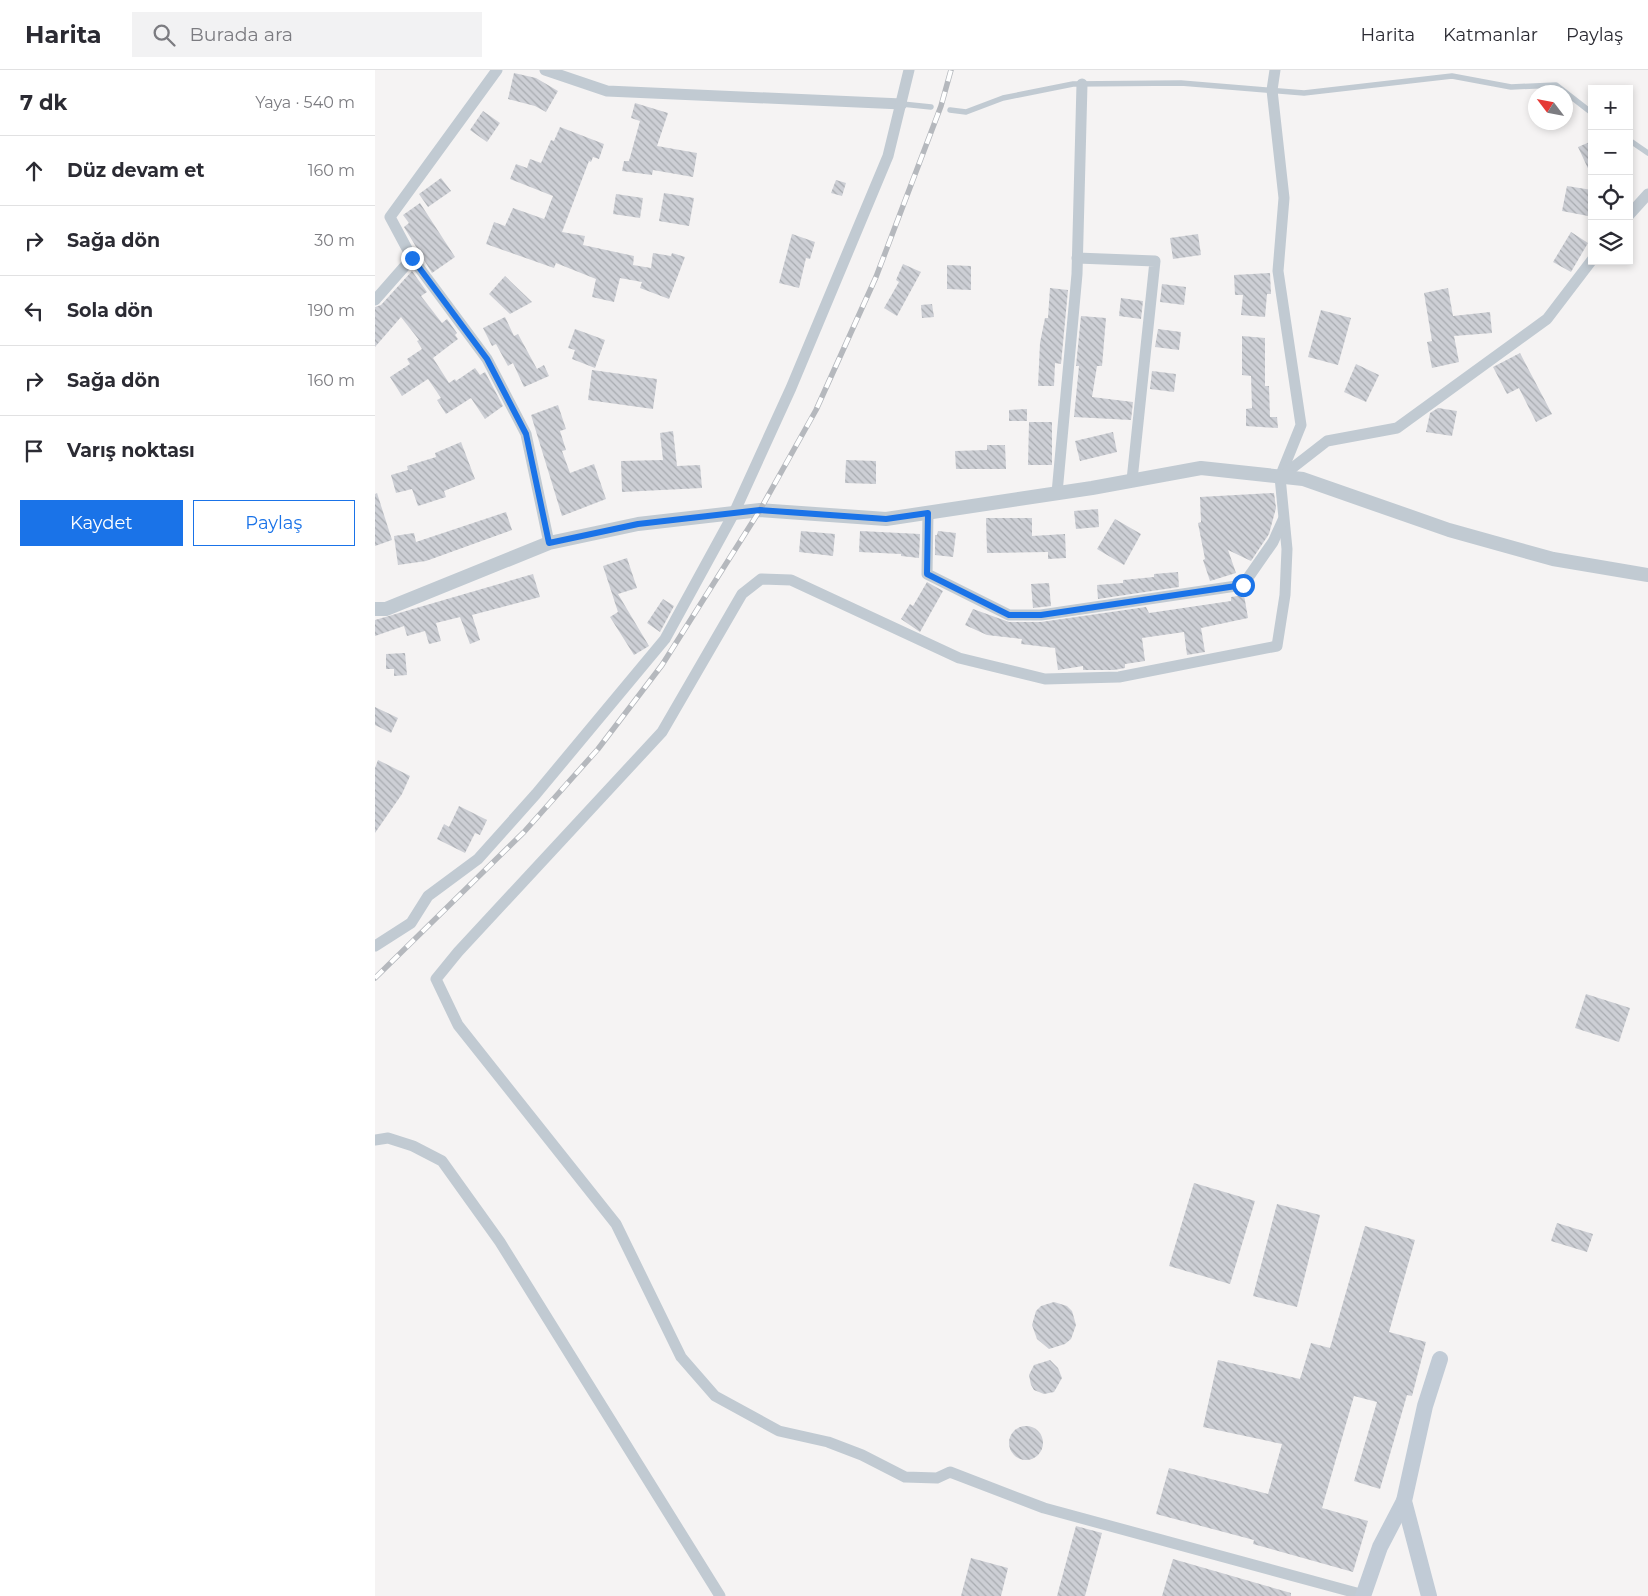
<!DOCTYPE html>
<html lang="tr">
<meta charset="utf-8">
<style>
body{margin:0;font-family:Montserrat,sans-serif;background:#f2f2f3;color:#2b2b33}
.controls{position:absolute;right:15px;top:15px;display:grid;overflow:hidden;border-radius:0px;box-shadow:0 2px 8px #0003}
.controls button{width:45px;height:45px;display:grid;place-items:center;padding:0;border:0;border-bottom:1px solid #e1e1e2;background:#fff;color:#2b2b33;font:25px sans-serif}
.compass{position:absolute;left:1153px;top:15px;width:45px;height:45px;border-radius:50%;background:#fff;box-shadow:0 2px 8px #0003;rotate:302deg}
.stop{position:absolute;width:15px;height:15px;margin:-11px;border:4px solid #1a73e8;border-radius:50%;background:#fff}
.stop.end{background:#1a73e8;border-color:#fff;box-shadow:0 1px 5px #0008}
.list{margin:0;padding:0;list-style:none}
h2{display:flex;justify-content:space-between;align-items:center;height:65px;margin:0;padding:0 20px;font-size:21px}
h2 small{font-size:16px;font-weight:400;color:#7c7c81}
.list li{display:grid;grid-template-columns:32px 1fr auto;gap:15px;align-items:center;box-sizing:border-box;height:70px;padding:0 20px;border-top:1px solid #e1e1e2}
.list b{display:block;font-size:19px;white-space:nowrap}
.list em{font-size:16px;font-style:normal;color:#7c7c81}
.actions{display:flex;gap:10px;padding:15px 20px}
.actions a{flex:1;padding:11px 0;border:1px solid #1a73e8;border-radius:0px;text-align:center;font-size:18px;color:#1a73e8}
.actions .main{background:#1a73e8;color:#fff}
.icon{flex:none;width:28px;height:28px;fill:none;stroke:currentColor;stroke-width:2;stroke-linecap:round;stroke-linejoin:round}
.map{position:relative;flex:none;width:1273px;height:1526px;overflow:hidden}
header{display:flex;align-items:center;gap:30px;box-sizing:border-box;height:70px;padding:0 25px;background:#fff;border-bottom:1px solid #e1e1e2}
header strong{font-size:24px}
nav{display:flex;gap:28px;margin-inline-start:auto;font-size:18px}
.search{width:350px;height:45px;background:#f2f2f3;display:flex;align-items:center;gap:12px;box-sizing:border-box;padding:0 18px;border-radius:0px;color:#7c7c81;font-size:19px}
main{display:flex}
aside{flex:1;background:#fff}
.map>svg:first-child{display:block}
.building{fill:url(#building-back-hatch)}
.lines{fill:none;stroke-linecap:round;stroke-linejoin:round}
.service{stroke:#c1cad2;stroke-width:5.5}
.minor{stroke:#c1cad2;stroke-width:11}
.tertiary{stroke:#c1cad2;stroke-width:14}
.secondary{stroke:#c1cbd6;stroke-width:16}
.rail-casing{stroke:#b5b8bd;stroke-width:5.5}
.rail{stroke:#fff;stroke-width:4;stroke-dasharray:11;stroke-linecap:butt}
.route{stroke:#1a73e8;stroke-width:6}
</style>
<header>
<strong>Harita</strong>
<div class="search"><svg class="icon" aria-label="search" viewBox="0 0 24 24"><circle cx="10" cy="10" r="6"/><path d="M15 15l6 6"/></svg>Burada ara</div>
<nav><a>Harita</a><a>Katmanlar</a><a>Paylaş</a></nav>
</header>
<main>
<aside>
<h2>7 dk<small>Yaya · 540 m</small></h2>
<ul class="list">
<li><svg class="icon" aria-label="ahead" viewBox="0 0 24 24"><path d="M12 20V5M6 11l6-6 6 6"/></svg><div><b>Düz devam et</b></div><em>160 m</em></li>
<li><svg class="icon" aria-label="right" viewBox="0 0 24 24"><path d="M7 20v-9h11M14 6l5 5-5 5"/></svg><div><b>Sağa dön</b></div><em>30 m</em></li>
<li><svg class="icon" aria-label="left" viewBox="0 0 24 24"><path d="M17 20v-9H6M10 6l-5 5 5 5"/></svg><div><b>Sola dön</b></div><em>190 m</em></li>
<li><svg class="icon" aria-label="right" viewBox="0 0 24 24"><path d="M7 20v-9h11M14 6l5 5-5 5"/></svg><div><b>Sağa dön</b></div><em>160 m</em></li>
<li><svg class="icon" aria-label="arrive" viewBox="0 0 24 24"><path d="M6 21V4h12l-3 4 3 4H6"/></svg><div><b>Varış noktası</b></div></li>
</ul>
<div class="actions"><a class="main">Kaydet</a><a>Paylaş</a></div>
</aside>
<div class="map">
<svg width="1273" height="1526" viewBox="0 0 1273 1526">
<defs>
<pattern id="building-back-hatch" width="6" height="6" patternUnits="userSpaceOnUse" patternTransform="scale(1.25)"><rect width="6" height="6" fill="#cdcfd5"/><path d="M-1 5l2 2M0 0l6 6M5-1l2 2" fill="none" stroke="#a8abb0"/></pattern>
</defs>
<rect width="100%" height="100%" fill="#f5f3f3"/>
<g class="building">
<polygon points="139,3 161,8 183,21 171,42 160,36 133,29"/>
<polygon points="260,33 293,43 282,76 322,83 318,107 278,100 277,105 247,101 249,91 254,91 265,51 256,48"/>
<polygon points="108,41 125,53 112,72 95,60"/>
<polygon points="185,57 229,74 224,89 218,87 216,92 214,91 187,162 210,166 208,175 259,186 258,195 276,198 278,183 296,186 297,183 310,187 294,229 265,218 267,212 245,208 239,232 217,227 221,209 181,193 179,198 111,174 119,152 130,156 138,138 169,149 170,147 178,126 135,109 141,94 152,98 155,89 166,93 176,70 179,71"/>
<polygon points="1217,71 1217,107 1203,77"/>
<polygon points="66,108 76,121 53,137 44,124"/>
<polygon points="461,110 471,113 467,126 456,123"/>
<polygon points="1192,116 1217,120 1213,146 1187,141"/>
<polygon points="289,123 319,128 314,156 284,151"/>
<polygon points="241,124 268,128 265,148 238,144"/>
<polygon points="45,133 80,187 57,203 29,157 34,153 28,145"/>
<polygon points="1196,162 1213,173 1196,202 1178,192"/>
<polygon points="417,164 440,172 435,189 431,188 424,218 404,213"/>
<polygon points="823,164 826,185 798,189 795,168"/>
<polygon points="528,194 546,202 522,246 509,238 524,212 521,210"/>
<polygon points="572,195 596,196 596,220 572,219"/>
<polygon points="37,201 52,222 46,226 67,253 72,249 82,263 80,265 83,269 58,288 74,313 80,309 81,311 100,298 105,305 110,302 128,336 110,349 96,328 71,344 62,330 66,328 53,309 27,326 15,307 35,294 32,289 47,279 42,271 44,270 26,247 0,277 0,237 6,235"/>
<polygon points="895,203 896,224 892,224 890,247 866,245 868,225 860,225 859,205"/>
<polygon points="130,206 157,232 135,244 114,224"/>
<polygon points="787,214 811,217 809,235 785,232"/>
<polygon points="675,218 693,220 686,294 680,293 679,316 663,316 665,273 670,248 673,248"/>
<polygon points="1073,218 1078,246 1115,242 1117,263 1079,266 1084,292 1057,298 1052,272 1057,271 1049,223"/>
<polygon points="746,228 768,231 766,249 744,246"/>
<polygon points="557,234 559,247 547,248 546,235"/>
<polygon points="946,240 976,248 963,295 933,287"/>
<polygon points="706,246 731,248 727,296 722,296 717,327 758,332 756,350 699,347 704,296 701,296"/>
<polygon points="130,247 139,266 143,264 162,299 169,295 174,306 149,317 138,293 133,296 121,274 117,276 108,258"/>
<polygon points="200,259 230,270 220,298 197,289 200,280 193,278"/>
<polygon points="783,259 806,262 804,280 780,277"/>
<polygon points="867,266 890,268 890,316 894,316 895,347 902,347 903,358 871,356 871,339 877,338 876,306 867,305"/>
<polygon points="1145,283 1177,344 1161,352 1144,318 1132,324 1118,297"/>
<polygon points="981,294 1004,305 991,332 969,322"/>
<polygon points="217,300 282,309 278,339 213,330"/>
<polygon points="777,301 801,304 799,322 775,319"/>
<polygon points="183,335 191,359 185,361 191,380 187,381 195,403 219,394 231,429 187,446 156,345"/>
<polygon points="1063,338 1082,341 1077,366 1051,362 1055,343"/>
<polygon points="652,339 652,351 634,351 634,340"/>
<polygon points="654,352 677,352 677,395 653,395"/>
<polygon points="298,361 302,396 325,395 327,418 247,422 246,391 288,390 285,363"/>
<polygon points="738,362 742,382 705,391 700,371"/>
<polygon points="86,372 100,409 69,421 71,427 43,436 37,419 21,423 16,405 33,400 32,396 61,387 60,383"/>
<polygon points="612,375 630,375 631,399 581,399 580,381 612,380"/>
<polygon points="471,390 501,391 501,414 470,413"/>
<polygon points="2,423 17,470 0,476 0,424"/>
<polygon points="899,423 901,438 894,464 876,491 853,480 861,503 835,511 828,490 830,489 823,453 826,452 825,427"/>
<polygon points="723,439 724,457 701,459 699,441"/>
<polygon points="131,442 137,460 51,491 23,495 19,466 39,463 41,472"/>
<polygon points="611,448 657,448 657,466 690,464 691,488 673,489 673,482 612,483"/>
<polygon points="740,449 766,464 749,495 722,479"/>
<polygon points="426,461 460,464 458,486 424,482"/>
<polygon points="485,461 545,464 544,488 526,486 526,484 484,482"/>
<polygon points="563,461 581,463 578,487 560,485 560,465 562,465"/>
<polygon points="252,488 262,518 243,524 274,576 259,585 235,547 243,542 228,496"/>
<polygon points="803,502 804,517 723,529 722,515 748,513 748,510 779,507 779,504"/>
<polygon points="158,504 165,527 97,545 105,570 95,574 85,547 61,553 66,571 54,574 50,561 32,566 29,556 0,566 0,550"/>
<polygon points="552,512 568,521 545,562 526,549 535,534 538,536"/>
<polygon points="674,513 676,536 658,538 656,514"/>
<polygon points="869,525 873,548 826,558 830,582 812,585 809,562 767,568 770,591 750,594 750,598 739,600 708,600 708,596 683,600 680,578 646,574 647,569 612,565 590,555 598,539 634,552 666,552 771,537 774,543 856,531 856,527"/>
<polygon points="288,529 299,536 285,562 272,553"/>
<polygon points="30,583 32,605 19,606 19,599 11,599 11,584"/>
<polygon points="0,637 23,648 16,663 0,655"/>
<polygon points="3,690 35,706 27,724 0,763 0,698"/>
<polygon points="84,736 112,750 105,765 100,763 90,783 62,769 69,754 74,757"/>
<polygon points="1211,924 1255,938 1244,972 1200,958"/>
<polygon points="819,1113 880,1131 855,1214 794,1196"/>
<polygon points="902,1134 945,1145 922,1237 878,1226"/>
<polygon points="1182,1153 1218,1164 1212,1182 1176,1171"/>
<polygon points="990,1156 1040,1170 1014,1262 1051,1272 1037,1326 1032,1325 1005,1419 979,1411 1002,1332 979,1326 947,1438 993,1451 978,1502 878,1474 879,1470 781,1444 794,1398 893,1424 907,1374 828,1357 843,1290 925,1309 936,1273 955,1278"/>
<polygon points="679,1232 692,1236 697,1241 701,1255 696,1269 690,1274 674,1279 662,1269 657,1255 661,1241 666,1236"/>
<polygon points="675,1290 683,1298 687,1308 679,1322 669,1324 659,1320 656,1315 654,1305 659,1295"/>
<circle cx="651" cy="1373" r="17"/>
<polygon points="701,1456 727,1463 710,1526 682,1526"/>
<polygon points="596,1488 633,1498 626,1526 586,1526"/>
<polygon points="798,1489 916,1523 916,1526 787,1526"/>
</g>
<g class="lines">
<g class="service">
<polyline points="527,34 556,37"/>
<polyline points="575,40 591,42 628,28 698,14 806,13 929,23 1077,6 1136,17 1181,15 1217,43"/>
<polyline points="1254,70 1273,83"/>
</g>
<g class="minor">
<polyline points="122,0 15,147 37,188 112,289 151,364 174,473"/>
<polyline points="170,0 232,21 527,34"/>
<polyline points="900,0 897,20 909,128 903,201 926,355 905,407 912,479 910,525 902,576 744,607 670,609 584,588 416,510 386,509 367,524 287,662 83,882 61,909 83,955 241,1154 306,1287 340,1326 404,1361 453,1372 487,1385 530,1407 562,1408 575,1402 669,1438 989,1525"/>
<polyline points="1254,145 1273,124"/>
<polyline points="702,188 780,191 757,410"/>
<polyline points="0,230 37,188"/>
<polyline points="907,406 952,371 1022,358 1172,249 1217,190"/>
<polyline points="682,423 702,204 707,14"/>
<polyline points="553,443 552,504 634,545 666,545 868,515 898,472 908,450"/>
<polyline points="0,876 36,853 53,826 103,789 161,724 290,569 359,443 416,318 513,86 534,0"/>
<polyline points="0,1070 13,1068 38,1076 67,1091 125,1172 345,1526"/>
</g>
<polyline class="tertiary" points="0,539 11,539 174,473 263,454 385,440 511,449 717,418 826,398 928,409 1074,460 1178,489 1273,505"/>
<g class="secondary">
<polyline points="988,1526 1005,1477 1029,1431"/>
<polyline points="1054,1526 1029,1431 1050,1336 1065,1289"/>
</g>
<defs>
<polyline id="rail" points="0,908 149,762 223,679 287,595 385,440 441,340 501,207 566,36 576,0"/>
</defs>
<use href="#rail" class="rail-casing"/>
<use href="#rail" class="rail"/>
</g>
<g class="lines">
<polyline class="route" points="37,188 112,289 151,364 174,473 263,454 385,440 511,449 553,443 552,504 634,545 666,545 868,515"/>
</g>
</svg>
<div class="controls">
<button>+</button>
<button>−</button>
<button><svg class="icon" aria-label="locate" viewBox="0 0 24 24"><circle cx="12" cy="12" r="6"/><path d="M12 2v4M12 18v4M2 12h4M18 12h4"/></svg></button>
<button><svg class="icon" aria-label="layers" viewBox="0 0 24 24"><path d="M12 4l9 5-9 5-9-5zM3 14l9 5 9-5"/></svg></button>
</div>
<svg class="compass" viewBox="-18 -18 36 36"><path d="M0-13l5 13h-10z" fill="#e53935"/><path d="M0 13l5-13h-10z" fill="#7c7c81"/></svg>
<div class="stop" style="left:868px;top:515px"></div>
<div class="stop end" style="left:37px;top:188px"></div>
</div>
</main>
